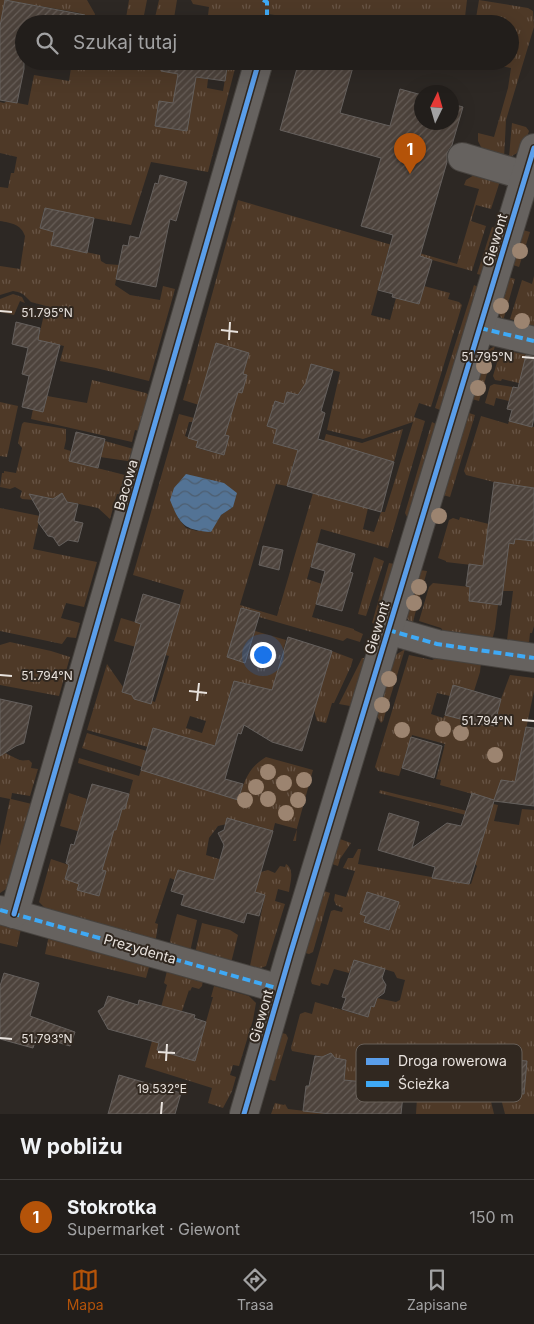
<!DOCTYPE html>
<html lang="pl">
<meta charset="utf-8">
<style>
body{margin:0;font-family:Inter,sans-serif;background:#2a2724;color:#f1f3f6}
.compass{position:absolute;left:414px;top:85px;width:45px;height:45px;border-radius:50%;background:#221e1b;box-shadow:0 5px 20px #0002;rotate:5deg}
.you{position:absolute;left:262px;top:654px;width:18px;height:18px;margin:-12px;border:4px solid #fff;border-radius:50%;background:#1a73e8;box-shadow:0 0 0 8px #1a73e833}
.badge{display:grid;place-items:center;width:32px;height:32px;border-radius:50%;background:#b45309;color:#fff;font-size:16px;font-weight:700}
.pin{position:absolute;translate:-50% -41px;filter:drop-shadow(0 1px 2px #0008)}
.pin::after{content:'';position:absolute;top:26px;width:18px;height:15px;background:inherit;clip-path:polygon(0 0,100% 0,50% 100%)}
.list{margin:0;padding:0;list-style:none}
h2{display:flex;justify-content:space-between;align-items:center;height:65px;margin:0;padding:0 20px;font-size:21px}
h2 small{font-size:16px;font-weight:400;color:#a2a2a3}
.list li{display:grid;grid-template-columns:32px 1fr auto;gap:15px;align-items:center;box-sizing:border-box;height:75px;padding:0 20px;border-top:1px solid #3f3c3a}
.list b{display:block;font-size:19px;white-space:nowrap}
.list p{margin:0;font-size:16px;white-space:nowrap;color:#a2a2a3}
.list em{font-size:16px;font-style:normal;color:#a2a2a3}
.icon{flex:none;width:28px;height:28px;fill:none;stroke:currentColor;stroke-width:2;stroke-linecap:round;stroke-linejoin:round}
.map{position:relative;flex:none;width:534px;height:1114px;overflow:hidden}
.search{position:absolute;background:#221e1b;box-shadow:0 5px 20px #0002;left:15px;right:15px;top:15px;height:55px;display:flex;align-items:center;gap:12px;box-sizing:border-box;padding:0 18px;border-radius:28px;color:#a2a2a3;font-size:19px}
.sheet{height:140px;background:#221e1b}
nav{display:flex;justify-content:space-around;align-items:center;box-sizing:border-box;height:70px;border-top:1px solid #3f3c3a;background:#221e1b;font-size:14px;color:#a2a2a3}
nav a{display:grid;justify-items:center;gap:2px}
nav .on{color:#b45309}
.map>svg:first-child{display:block}
.grass{fill:url(#grass-tufts);fill-rule:evenodd}
.water{fill:url(#water-waves)}
.building{fill:url(#building-hatch);stroke:#65605d}
.lines{fill:none;stroke-linecap:round;stroke-linejoin:round}
.minor-casing{stroke:#47433f;stroke-width:30}
.minor{stroke:#66625f;stroke-width:28}
.quiet{stroke:#3fa9f5;stroke-width:4;stroke-dasharray:8 4;stroke-linecap:butt}
.cycleway-casing{stroke:#312820;stroke-width:8}
.cycleway{stroke:#5a9eea;stroke-width:5}
.tree{fill:#9c8470}
.ticks{fill:none;stroke:#e8e2dd;stroke-width:2}
.labels{text-anchor:middle;stroke-width:4;stroke-linejoin:round;paint-order:stroke}
.street-label{font-size:14px;fill:#e8e2dd;stroke:#312820}
.key{fill:#312820;stroke:#686059;stroke-width:1}
.key-label{font-size:14px;fill:#e8e2dd}
.ticks-label{font-size:12px;text-anchor:middle;fill:#e8e2dd;stroke:#312820;stroke-width:4;stroke-linejoin:round;paint-order:stroke}
</style>
<div class="map">
<svg width="534" height="1114" viewBox="0 0 534 1114">
<defs>
<pattern id="grass-tufts" width="24" height="20" patternUnits="userSpaceOnUse" patternTransform="scale(1.25)"><rect width="24" height="20" fill="#4e3927"/><path d="M3 7l-1-3M5 7V3M7 7l1-3M15 17l-1-3M17 17v-4M19 17l1-3" fill="none" stroke="#685546"/></pattern>
<pattern id="water-waves" width="16" height="10" patternUnits="userSpaceOnUse" patternTransform="scale(1.25)"><rect width="16" height="10" fill="#537395"/><path d="M0 5q4-4 8 0t8 0" fill="none" stroke="#4d5e70"/></pattern>
<pattern id="building-hatch" width="6" height="6" patternUnits="userSpaceOnUse" patternTransform="scale(1.25)"><rect width="6" height="6" fill="#4d433c"/><path d="M-1 1l2-2M0 6l6-6M5 7l2-2" fill="none" stroke="#675e58"/></pattern>
</defs>
<rect width="100%" height="100%" fill="#2d2824"/>
<g class="grass">
<polygon points="0,0 87,0 95,14 93,24 79,24 80,13 5,0 0,26"/>
<polygon points="129,0 147,0 143,20 154,22 159,0 177,0 173,24 125,24"/>
<polygon points="191,0 467,0 465,17 476,18 479,0 528,8 533,11 534,27 506,120 504,158 482,149 478,141 478,133 494,137 508,88 511,68 495,65 495,61 510,61 510,24 336,24 268,14 267,24 207,24 209,7 193,4"/>
<path d="M72,61H179L178,74L208,79L207,88L223,91L228,61H237L208,172L151,162L131,225L44,209L40,228L54,232L52,245L100,255L101,261L106,264L119,265L115,285L130,295L160,300L163,286L175,289L149,381L96,368L60,361L64,346L38,340L46,306L31,302L23,294L18,292L13,291L0,295V266L20,269L25,236C21,224 11,223 0,221V187L8,188L11,173H14L17,157L0,153V102L4,103L7,101L28,105L34,75L69,81ZM159,101L190,106L186,131L155,126Z"/>
<path d="M512,123L526,127L529,131C525,143 522,153 509,157Z"/>
<path d="M474,175L500,181L491,209L476,205L471,221L486,226L472,271L389,248L371,315L390,320L396,298L418,304L424,286L450,293L448,299L459,302L462,305L431,407L419,403L414,417L425,421L388,548L321,529L307,579L322,584L312,617L354,629V630L363,634L360,642L347,638L343,641L259,617L241,608L227,657L245,663L255,631L286,640L278,670L321,684L332,651L353,659L351,666L334,703H332L326,723L317,721L314,710L247,684L242,683L241,685L233,683L202,789L238,800C245,780 248,768 266,757L313,770L297,828L296,841H293L297,829L275,823L273,831L240,821L218,826L209,838L206,855L261,872L268,870L275,873L280,866L285,867L286,864C295,870 290,882 289,892L278,889L275,901L285,904L266,966L258,969L250,966L265,895L191,877L192,874L178,870L175,880L170,878L155,923L158,924L156,938L151,943L48,911L39,902L51,859L69,865L65,879L79,884L77,890L99,896L106,871L102,870L107,854L91,850L95,836L60,826L69,793L87,799L81,820L116,830L122,809H125L133,780L78,763L79,758L139,776L141,770L175,780L153,728L148,747L87,730L107,664L123,687L122,692L132,695L134,699L144,698L155,702L169,656L114,641L121,618L172,633L184,590L133,575L179,414L194,418L192,422H189L185,436L198,441L197,448L223,455L229,437L225,435L231,415L183,400L238,200L457,264L479,189L464,185L466,180ZM312,364L340,372L327,430L363,439L413,422L385,512H381L374,532L363,529L368,508L313,493L277,616L240,605L276,484L287,486L294,461L316,468L304,452L273,443L277,429L267,426L275,401L284,404L288,392L302,396ZM233,507L197,531L186,528L178,518ZM190,716L206,721L202,733L186,728Z"/>
<polygon points="492,227 495,228 498,233 481,275 477,274"/>
<polygon points="523,230 530,232 519,267 513,265"/>
<polygon points="534,276 534,326 510,319 522,280 532,284"/>
<polygon points="508,277 515,279 503,321 497,311"/>
<polygon points="474,285 478,287 444,408 440,410 435,408"/>
<polygon points="13,294 22,297 25,303 20,301 14,315 0,312 0,299"/>
<polygon points="495,346 479,401 472,399 486,351"/>
<polygon points="532,350 534,350 534,380 519,383 502,379 501,381 495,380 493,376 500,352 509,351 528,355"/>
<polygon points="92,380 146,393 153,399 143,432 135,430 132,442 31,419 33,409 43,411 47,396 87,403"/>
<polygon points="494,384 513,387 509,401 496,398 494,406 485,403 490,386"/>
<polygon points="0,402 18,406 7,457 0,456"/>
<polygon points="469,413 475,415 450,497 443,495 464,415"/>
<polygon points="481,416 508,424 509,421 534,427 534,488 494,482 466,475 464,471"/>
<polygon points="24,422 66,429 66,440 64,449 71,451 69,461 129,476 125,495 117,494 110,519 98,508 65,501 63,495 59,495 55,499 35,495 34,500 22,499 20,497 22,491 15,487 10,489 0,487 2,473 4,473 4,471 16,473 22,448 18,443 22,424"/>
<polygon points="432,422 436,424 411,518 407,517 405,513"/>
<polygon points="403,429 394,462 324,441 326,434 362,443"/>
<polygon points="105,441 137,450 134,462 100,457"/>
<polygon points="0,508 40,516 33,549 97,562 84,607 66,603 61,618 80,623 76,638 67,637 62,644 0,631"/>
<polygon points="460,517 489,524 487,541 514,544 515,539 534,541 534,626 532,633 530,633 529,643 527,646 507,640 513,591 503,591 505,569 446,562 446,561 438,558 449,520 453,518 459,520"/>
<polygon points="374,557 384,561 366,616 358,614"/>
<polygon points="389,563 394,564 396,569 376,624 372,623"/>
<polygon points="420,570 427,571 412,625 406,617"/>
<polygon points="433,583 470,587 469,601 498,605 495,629 492,640 447,636 441,628 419,621 429,587"/>
<polygon points="10,642 51,651 70,657 59,696 0,685 0,645"/>
<polygon points="405,649 383,721 381,723 374,711 394,656"/>
<polygon points="409,655 432,660 444,655 481,663 480,672 474,691 450,696 437,693 431,714 443,718 445,715 483,725 484,723 495,726 501,699 510,675 534,678 534,691 515,782 494,800 440,785 441,780 436,779 445,744 412,735 399,776 378,771 375,767"/>
<polygon points="362,658 366,658 355,705 350,706 339,704"/>
<polygon points="87,733 147,751 142,767 82,748"/>
<path d="M0,750C1,751 19,760 20,760C23,761 26,760 29,760L32,763L31,768L38,769L30,796L12,793L11,799L36,805L9,887L0,893V846L10,799L0,797Z"/>
<path d="M380,790C409,798 438,803 467,811L466,815L379,793Z"/>
<polygon points="493,804 498,805 494,821 519,825 522,809 534,810 534,1114 505,1114 499,1091 524,1094 527,1061 449,1054 446,1087 479,1090 486,1081 494,1114 416,1114 418,1082 370,1078 370,1083 340,1114 346,1060 334,1058 332,1055 327,1054 324,1057 292,1051 291,1048 300,1014 305,1012 312,1014 315,1002 367,1017 371,1006 374,1007 377,998 396,1002 400,1000 405,980 397,978 394,972 354,960 349,973 334,969 328,985 321,983 320,986 312,984 311,981 331,911 334,910 342,912 343,908 336,905 334,900 335,894 346,897 355,871 343,868 348,858 353,858 358,849 361,849 358,864 471,884 477,866 475,864"/>
<polygon points="340,839 351,843 340,859 338,866 332,864 329,860 335,841"/>
<polygon points="324,891 330,893 313,952 309,954 302,952 319,893"/>
<polygon points="177,914 197,920 190,952 172,948 170,941"/>
<polygon points="0,918 21,929 17,947 0,943"/>
<polygon points="202,923 230,930 238,935 231,963 195,953"/>
<polygon points="49,935 131,958 149,967 146,978 45,954"/>
<polygon points="167,971 203,980 202,986 199,989 192,987 190,991 189,990 181,1014 169,1011 157,1050 195,1061 213,997 211,997 214,986 249,996 256,1003 253,1020 239,1066 233,1065 230,1075 236,1077 232,1091 223,1108 208,1103 212,1088 145,1067 167,985 164,983"/>
<polygon points="278,1032 286,1034 288,1038 275,1081 268,1079"/>
<polygon points="275,1103 284,1105 285,1104 288,1109 331,1114 271,1114"/>
</g>
<path class="water" d="M186,474L224,483L237,493L233,507L221,515L211,532C184,530 180,525 170,500L174,488Z"/>
<g class="building">
<polygon points="5,0 85,15 84,24 24,24 24,69 17,103 0,100 0,26"/>
<polygon points="162,61 228,61 225,81 196,77 187,131 155,126 159,101 173,103 178,74 161,71"/>
<polygon points="299,61 349,61 347,65 353,67 340,113 390,126 400,89 422,95 422,122 452,122 452,104 463,107 452,145 447,153 447,162 420,256 432,260 419,304 392,297 393,294 378,290 393,235 361,226 381,158 280,130"/>
<polygon points="160,175 187,182 176,221 170,219 156,287 116,279 123,245 128,246 130,236 139,238 155,183 158,184"/>
<polygon points="45,208 94,218 87,253 51,245 54,232 40,228"/>
<polygon points="16,322 40,328 38,340 60,345 43,412 22,407 29,376 22,374 28,348 12,344"/>
<polygon points="216,343 249,353 243,374 247,375 242,393 238,392 225,435 229,436 224,455 196,447 198,441 188,438"/>
<polygon points="526,355 534,356 534,417 532,427 509,421 512,410 507,409 513,387 518,388"/>
<polygon points="311,364 333,370 321,411 325,413 318,439 394,462 381,512 287,486 298,450 273,443 277,429 267,426 275,401 284,404 287,392 298,395 306,383"/>
<polygon points="76,432 105,439 98,468 69,461"/>
<polygon points="494,482 534,488 534,541 515,539 514,544 509,543 501,605 469,601 470,587 466,586 469,564 483,566"/>
<polygon points="62,493 67,502 78,504 74,521 83,523 78,542 68,540 59,546 53,537 48,536 38,522 40,513 29,494 53,499"/>
<polygon points="317,543 355,554 350,572 353,573 342,611 316,604 325,571 311,567"/>
<polygon points="263,546 283,550 279,570 259,565"/>
<polygon points="143,594 180,605 151,704 134,699 132,695 122,692 141,624 135,622"/>
<polygon points="241,608 260,613 245,663 227,657"/>
<polygon points="288,637 332,651 302,751 272,742 244,725 241,734 238,733 225,779 243,784 238,800 141,770 153,728 215,746 234,681 272,690"/>
<polygon points="453,685 501,699 494,726 484,723 483,725 445,715"/>
<polygon points="0,699 32,706 24,743 16,746 0,756"/>
<polygon points="526,727 534,728 534,806 494,801 469,884 432,878 435,867 378,850 389,813 419,822 412,848 447,823 461,826 472,793 494,800 501,780 515,782"/>
<polygon points="411,737 442,746 434,778 402,768"/>
<polygon points="92,784 129,794 125,809 122,809 116,830 114,830 102,870 106,871 99,896 77,890 79,884 65,879 69,865 66,863 71,844 74,845"/>
<polygon points="227,818 273,831 255,892 265,895 259,916 247,913 244,923 181,905 184,895 171,891 178,870 214,880 224,845 218,833 224,830"/>
<polygon points="367,892 399,902 389,930 364,922 366,916 360,914"/>
<polygon points="354,960 385,969 382,978 386,985 384,993 377,998 374,1007 371,1006 368,1017 342,1009 346,998 342,997"/>
<polygon points="4,973 39,983 30,1016 75,1032 70,1046 37,1036 33,1048 0,1039 0,986"/>
<polygon points="108,996 138,1005 139,1000 195,1015 194,1018 206,1022 195,1061 157,1050 159,1043 108,1029 98,1011 104,1007"/>
<polygon points="331,1053 335,1058 346,1060 344,1080 404,1086 401,1114 331,1114 303,1111 306,1086 309,1086 315,1056 322,1057"/>
<polygon points="449,1054 527,1061 524,1094 446,1087"/>
<polygon points="119,1075 181,1093 175,1114 108,1114"/>
</g>
<g class="lines">
<defs>
<g id="minor">
<polyline points="462,157 526,176"/>
<polyline points="480,328 534,341"/>
<polyline points="388,630 437,644 534,658"/>
<polyline points="0,910 280,989"/>
<polyline points="14,914 259,61"/>
<polyline points="244,1114 290,955 534,148"/>
</g>
</defs>
<use href="#minor" class="minor-casing"/>
<use href="#minor" class="minor"/>
<g class="quiet">
<polyline points="263,0 267,2 267,24"/>
<polyline points="480,328 534,341"/>
<polyline points="388,630 437,644 534,658"/>
<polyline points="0,910 280,989"/>
</g>
<defs>
<g id="cycleway">
<polyline points="14,914 259,61"/>
<polyline points="244,1114 290,955 534,148"/>
</g>
</defs>
<use href="#cycleway" class="cycleway-casing"/>
<use href="#cycleway" class="cycleway"/>
</g>
<g class="tree">
<circle cx="520" cy="251" r="8"/>
<circle cx="501" cy="306" r="8"/>
<circle cx="522" cy="321" r="8"/>
<circle cx="484" cy="366" r="8"/>
<circle cx="478" cy="388" r="8"/>
<circle cx="439" cy="516" r="8"/>
<circle cx="419" cy="587" r="8"/>
<circle cx="414" cy="603" r="8"/>
<circle cx="389" cy="679" r="8"/>
<circle cx="382" cy="705" r="8"/>
<circle cx="443" cy="729" r="8"/>
<circle cx="402" cy="730" r="8"/>
<circle cx="461" cy="733" r="8"/>
<circle cx="495" cy="755" r="8"/>
<circle cx="268" cy="772" r="8"/>
<circle cx="304" cy="780" r="8"/>
<circle cx="284" cy="783" r="8"/>
<circle cx="256" cy="787" r="8"/>
<circle cx="268" cy="799" r="8"/>
<circle cx="245" cy="800" r="8"/>
<circle cx="298" cy="800" r="8"/>
<circle cx="286" cy="813" r="8"/>
</g>
<path class="ticks" d="M0,311L12,312M221,330L238,332M229,340L230,322M522,357L534,358M0,675L12,676M189,691L207,693M197,701L199,683M522,720L534,721M0,1038L12,1039M158,1052L175,1053M166,1061L167,1044M161,1114L162,1102"/>
<g class="labels">
<g class="street-label">
<text transform="translate(495 240) rotate(-73)" y="5">Giewont</text>
<text transform="translate(126 485) rotate(-74)" y="5">Bacowa</text>
<text transform="translate(377 628) rotate(-73)" y="5">Giewont</text>
<text transform="translate(140 949) rotate(16)" y="5">Prezydenta</text>
<text transform="translate(261 1016) rotate(-74)" y="5">Giewont</text>
</g>
</g>
<rect x="356" y="1044" width="166" height="58" rx="8" class="key"/>
<rect x="366" y="1058" width="23" height="7" fill="#5a9eea"/>
<rect x="366" y="1081" width="23" height="6" fill="#3fa9f5"/>
<g class="key-label">
<text x="398" y="1066">Droga rowerowa</text>
<text x="398" y="1089">Ścieżka</text>
</g>
<g class="ticks-label">
<text x="47" y="317">51.795°N</text>
<text x="487" y="361">51.795°N</text>
<text x="47" y="680">51.794°N</text>
<text x="487" y="725">51.794°N</text>
<text x="47" y="1043">51.793°N</text>
<text x="162" y="1093">19.532°E</text>
</g>
</svg>
<svg class="compass" viewBox="-18 -18 36 36"><path d="M0-13l5 13h-10z" fill="#e53935"/><path d="M0 13l5-13h-10z" fill="#a2a2a3"/></svg>
<div class="you"></div>
<div class="pin badge" style="left:410px;top:174px">1</div>
<div class="search"><svg class="icon" aria-label="search" viewBox="0 0 24 24"><circle cx="10" cy="10" r="6"/><path d="M15 15l6 6"/></svg>Szukaj tutaj</div>
</div>
<section class="sheet">
<h2>W pobliżu<small></small></h2>
<ul class="list">
<li><span class="badge">1</span><div><b>Stokrotka</b><p>Supermarket · Giewont</p></div><em>150 m</em></li>
</ul>
</section>
<nav>
<a class="on"><svg class="icon" aria-label="map" viewBox="0 0 24 24"><path d="M3 6l6-2 6 2 6-2v14l-6 2-6-2-6 2zM9 4v14M15 6v14"/></svg>Mapa</a>
<a><svg class="icon" aria-label="directions" viewBox="0 0 24 24"><path d="M12 3l9 9-9 9-9-9zM9 14v-3h6M13 9l2 2-2 2"/></svg>Trasa</a>
<a><svg class="icon" aria-label="saved" viewBox="0 0 24 24"><path d="M7 4h10v16l-5-4-5 4z"/></svg>Zapisane</a>
</nav>
